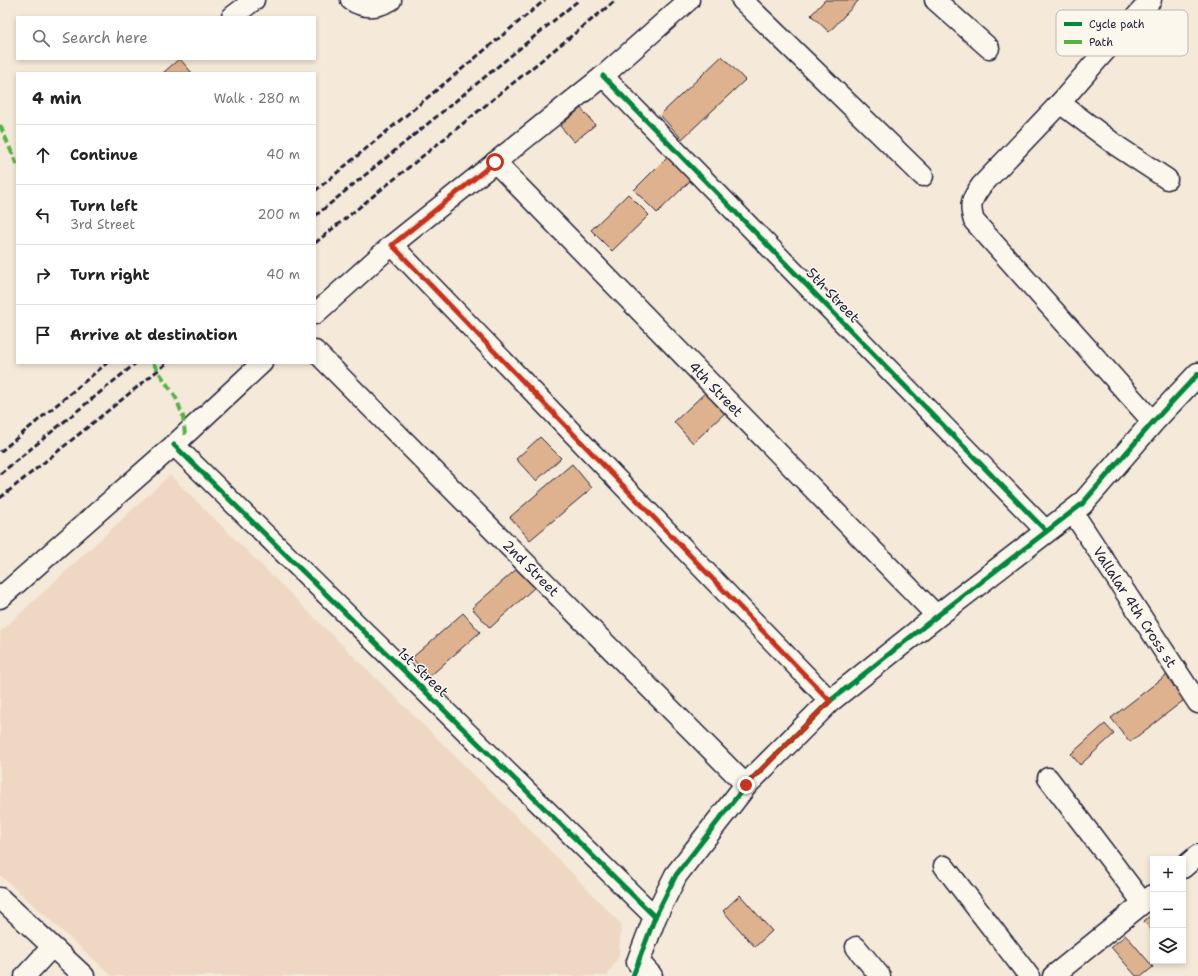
<!DOCTYPE html>
<meta charset="utf-8">
<style>
body{margin:0;font-family:"Shantell Sans",sans-serif;background:#f2f2f2;color:#222}
.controls{position:absolute;right:12px;bottom:12px;display:grid;overflow:hidden;border-radius:0px;box-shadow:0 2px 6px #0003}
.controls button{width:36px;height:36px;display:grid;place-items:center;padding:0;border:0;border-bottom:1px solid #e0e0e0;background:#fff;color:#222;font:20px sans-serif}
.stop{position:absolute;width:12px;height:12px;margin:-9px;border:3px solid #c8321e;border-radius:50%;background:#fff}
.stop.end{background:#c8321e;border-color:#fff;box-shadow:0 1px 4px #0008}
.list{margin:0;padding:0;list-style:none}
h2{display:flex;justify-content:space-between;align-items:center;height:52px;margin:0;padding:0 16px;font-size:17px}
h2 small{font-size:13px;font-weight:400;color:#767676}
.list li{display:grid;grid-template-columns:26px 1fr auto;gap:12px;align-items:center;box-sizing:border-box;height:60px;padding:0 16px;border-top:1px solid #e0e0e0}
.list b{display:block;font-size:15px;white-space:nowrap}
.list p{margin:0;font-size:13px;white-space:nowrap;color:#767676}
.list em{font-size:13px;font-style:normal;color:#767676}
.icon{flex:none;width:22px;height:22px;fill:none;stroke:currentColor;stroke-width:2;stroke-linecap:round;stroke-linejoin:round}
.map{position:relative;flex:none;width:1198px;height:976px;overflow:hidden}
.search{position:absolute;background:#fff;box-shadow:0 2px 6px #0003;left:16px;top:16px;width:300px;height:44px;display:flex;align-items:center;gap:10px;box-sizing:border-box;padding:0 14px;border-radius:0px;color:#767676;font-size:15px}
.panel{position:absolute;background:#fff;box-shadow:0 2px 6px #0003;left:16px;top:72px;width:300px;height:292px;border-radius:0px}
.map>svg:first-child{display:block}
.built{fill:#eed8c3}
.building{fill:#deb28f;stroke:#22223b}
.lines{fill:none;stroke-linecap:round;stroke-linejoin:round}
.minor-casing{stroke:#22223b;stroke-width:23}
.tertiary-casing{stroke:#22223b;stroke-width:25}
.minor{stroke:#fbf7ec;stroke-width:20}
.tertiary{stroke:#fbf7ec;stroke-width:22}
.rail{stroke:#22223b;stroke-width:3;stroke-dasharray:6 3;stroke-linecap:butt}
.quiet{stroke:#55b146;stroke-width:4;stroke-dasharray:8 4;stroke-linecap:butt}
.cycleway-casing{stroke:#fbf7ec;stroke-width:8}
.cycleway{stroke:#00873e;stroke-width:5}
.route{stroke:#c8321e;stroke-width:5}
.labels{text-anchor:middle;stroke-width:3;stroke-linejoin:round;paint-order:stroke}
.street-label{font-size:14px;fill:#22223b;stroke:#fbf7ec}
.key{fill:#fbf7ec;stroke:#bab7b7;stroke-width:1}
.key-label{font-size:11px;fill:#22223b}
</style>
<div class="map">
<svg width="1198" height="976" viewBox="0 0 1198 976">
<rect width="100%" height="100%" fill="#f5e9d9"/>
<filter id="ink" filterUnits="userSpaceOnUse"><feTurbulence type="fractalNoise" baseFrequency=".025" numOctaves="2"/><feDisplacementMap in="SourceGraphic" scale="8" xChannelSelector="R" yChannelSelector="G"/><feConvolveMatrix kernelMatrix="1 2 1 2 8 2 1 2 1" color-interpolation-filters="sRGB"/></filter>
<g filter="url(#ink)">
<polygon class="built" points="170,475 536,836 621,924 619,956 607,976 112,976 0,875 0,632"/>
<g class="building">
<polygon points="825,0 859,0 829,32 811,15"/>
<polygon points="722,56 745,80 682,139 660,115"/>
<polygon points="180,59 192,73 163,73 179,59"/>
<polygon points="581,108 595,125 574,142 560,126"/>
<polygon points="670,154 693,178 657,213 634,190"/>
<polygon points="628,194 649,215 612,251 591,230"/>
<polygon points="707,391 727,411 693,443 674,422"/>
<polygon points="540,437 561,458 536,481 516,459"/>
<polygon points="572,464 592,488 530,540 510,517"/>
<polygon points="519,567 536,586 490,628 472,608"/>
<polygon points="463,613 480,632 429,677 412,658"/>
<polygon points="1169,673 1188,697 1130,742 1111,718"/>
<polygon points="1105,724 1114,734 1080,765 1071,754"/>
<polygon points="740,895 772,931 755,947 723,911"/>
<polygon points="1153,913 1153,932 1144,921"/>
<polygon points="1126,935 1153,967 1142,976 1136,976 1111,947"/>
</g>
<g class="lines">
<defs>
<g id="minor">
<path d="M351,0C365,9 377,8 391,0"/>
<polyline points="742,0 923,176"/>
<polyline points="935,0 989,48"/>
<path d="M1151,0L1098,59L1060,103L981,186C971,200 969,205 974,221L1153,422"/>
<polyline points="232,17 254,0"/>
<polyline points="603,76 1046,531"/>
<polyline points="1060,103 1117,146 1167,179"/>
<polyline points="495,162 937,616"/>
<polyline points="392,245 830,701"/>
<polyline points="315,314 392,245 603,76 689,0"/>
<polyline points="315,351 746,785"/>
<polyline points="174,445 655,917"/>
<polyline points="1072,511 1198,703"/>
<polyline points="0,598 174,445 262,363"/>
<polyline points="1048,778 1143,903"/>
<polyline points="944,866 1029,976"/>
<polyline points="1183,868 1198,855"/>
<polyline points="0,898 84,976"/>
<polyline points="856,947 880,976"/>
<polyline points="25,976 52,947"/>
<polyline points="1053,976 1153,895"/>
</g>
<polyline id="tertiary" points="651,976 638,962 655,917 676,875 746,785 830,701 937,616 1082,504 1153,422 1198,374"/>
</defs>
<use href="#minor" class="minor-casing"/>
<use href="#tertiary" class="tertiary-casing"/>
<use href="#minor" class="minor"/>
<use href="#tertiary" class="tertiary"/>
<g class="rail">
<polyline points="315,191 545,0"/>
<polyline points="315,216 579,0"/>
<polyline points="315,243 616,0"/>
<polyline points="0,452 107,363"/>
<polyline points="0,474 136,363"/>
<polyline points="0,498 167,363"/>
</g>
<g class="quiet">
<polyline points="0,125 17,165"/>
<polyline points="153,363 176,398 183,416 185,435"/>
</g>
<defs>
<g id="cycleway">
<polyline points="603,76 1046,531"/>
<polyline points="174,445 655,917"/>
<polyline points="633,976 655,917 676,875 746,785 830,701 937,616 1082,504 1153,422 1198,374"/>
</g>
</defs>
<use href="#cycleway" class="cycleway-casing"/>
<use href="#cycleway" class="cycleway"/>
</g>
</g>
<g class="lines" filter="url(#ink)">
<polyline class="route" points="495,162 392,245 830,701 746,785"/>
</g>
<g class="labels">
<g class="street-label">
<text transform="translate(833 295) rotate(46)" y="5">5th Street</text>
<text transform="translate(716 389) rotate(46)" y="5">4th Street</text>
<text transform="translate(531 568) rotate(45)" y="5">2nd Street</text>
<text transform="translate(1135 607) rotate(57)" y="5">Vallalar 4th Cross st</text>
<text transform="translate(423 672) rotate(44)" y="5">1st Street</text>
</g>
</g>
<rect x="1056" y="10" width="132" height="46" rx="6" class="key"/>
<rect x="1064" y="22" width="18" height="4" fill="#00873e"/>
<rect x="1064" y="40" width="18" height="4" fill="#55b146"/>
<g class="key-label">
<text x="1089" y="28">Cycle path</text>
<text x="1089" y="46">Path</text>
</g>
</svg>
<div class="controls">
<button>+</button>
<button>−</button>
<button><svg class="icon" aria-label="layers" viewBox="0 0 24 24"><path d="M12 4l9 5-9 5-9-5zM3 14l9 5 9-5"/></svg></button>
</div>
<div class="stop" style="left:495px;top:162px"></div>
<div class="stop end" style="left:746px;top:785px"></div>
<div class="search"><svg class="icon" aria-label="search" viewBox="0 0 24 24"><circle cx="10" cy="10" r="6"/><path d="M15 15l6 6"/></svg>Search here</div>
<section class="panel">
<h2>4 min<small>Walk · 280 m</small></h2>
<ul class="list">
<li><svg class="icon" aria-label="ahead" viewBox="0 0 24 24"><path d="M12 20V5M6 11l6-6 6 6"/></svg><div><b>Continue</b></div><em>40 m</em></li>
<li><svg class="icon" aria-label="left" viewBox="0 0 24 24"><path d="M17 20v-9H6M10 6l-5 5 5 5"/></svg><div><b>Turn left</b><p>3rd Street</p></div><em>200 m</em></li>
<li><svg class="icon" aria-label="right" viewBox="0 0 24 24"><path d="M7 20v-9h11M14 6l5 5-5 5"/></svg><div><b>Turn right</b></div><em>40 m</em></li>
<li><svg class="icon" aria-label="arrive" viewBox="0 0 24 24"><path d="M6 21V4h12l-3 4 3 4H6"/></svg><div><b>Arrive at destination</b></div></li>
</ul>
</section>
</div>
